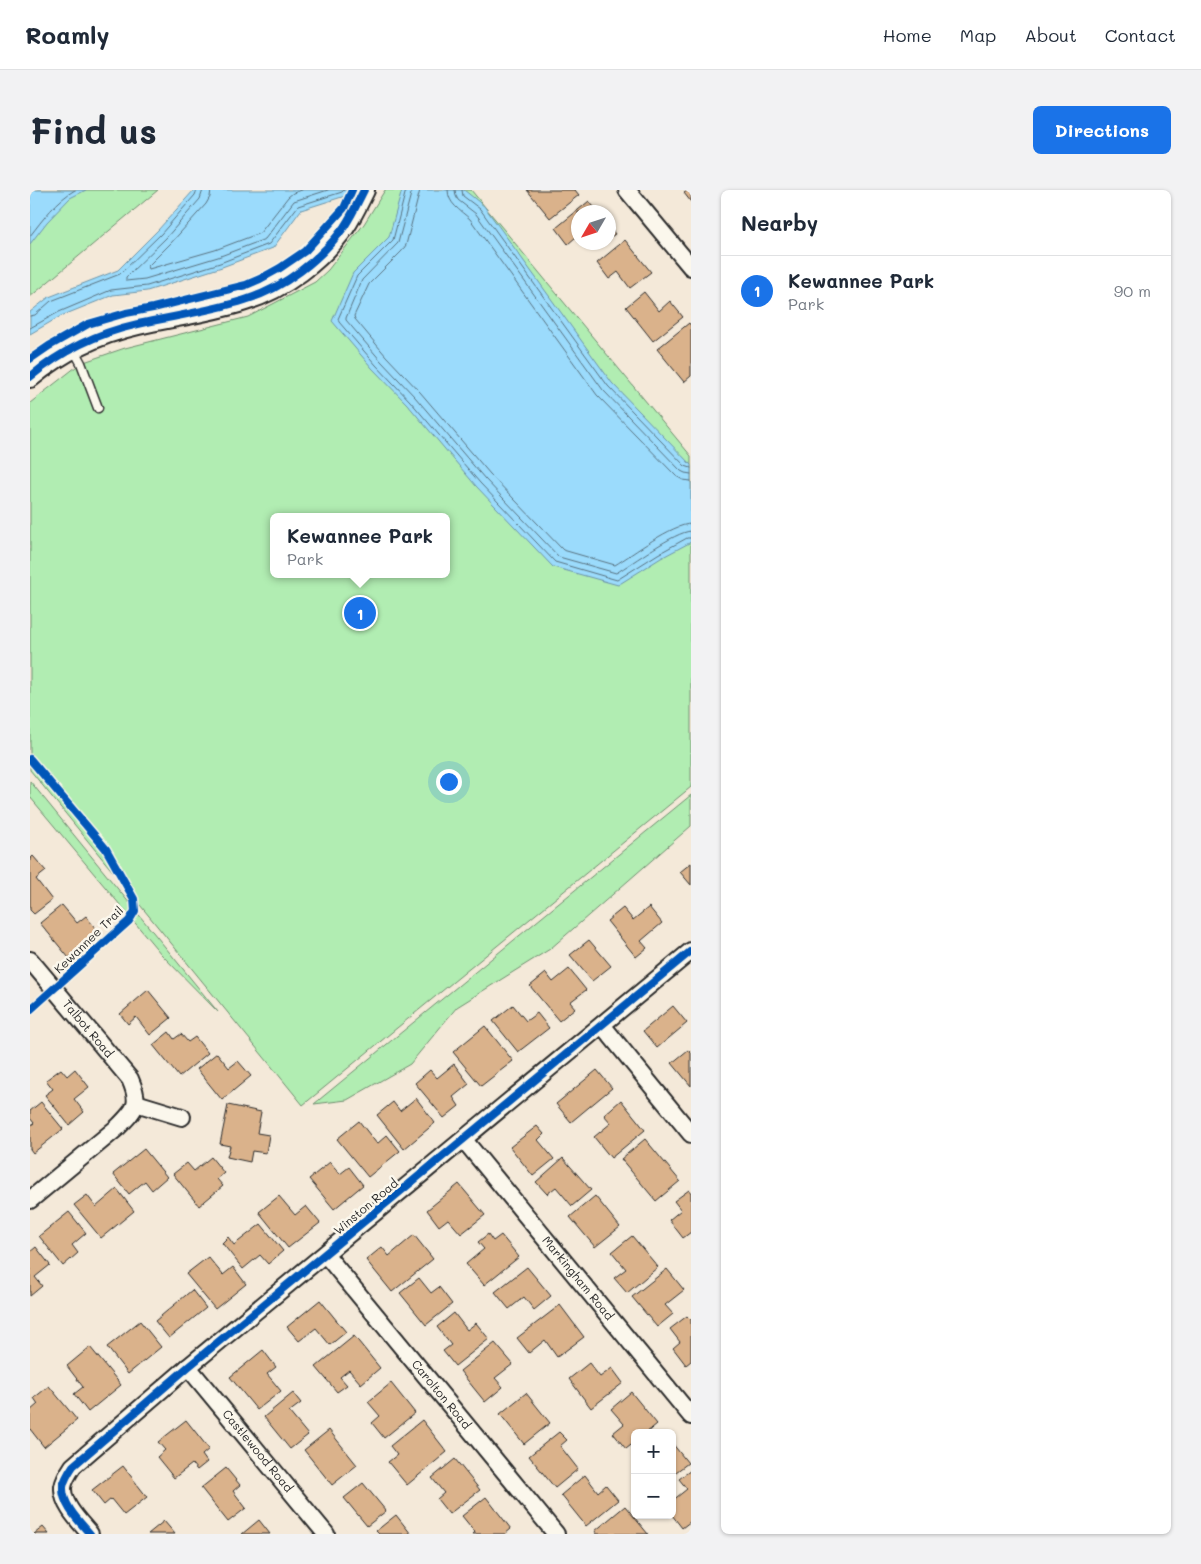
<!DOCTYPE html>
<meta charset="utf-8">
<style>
body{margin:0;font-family:Mali,sans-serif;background:#f2f2f3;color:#1f2937}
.controls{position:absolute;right:15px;bottom:15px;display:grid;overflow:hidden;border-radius:8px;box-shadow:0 1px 4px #0004}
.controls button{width:45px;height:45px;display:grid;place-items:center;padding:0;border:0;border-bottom:1px solid #e0e1e3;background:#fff;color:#1f2937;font:25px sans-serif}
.compass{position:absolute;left:541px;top:15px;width:45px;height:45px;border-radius:50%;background:#fff;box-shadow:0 1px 4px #0004;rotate:231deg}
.you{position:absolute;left:418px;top:591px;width:18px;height:18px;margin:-12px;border:4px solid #fff;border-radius:50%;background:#1a73e8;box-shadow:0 0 0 8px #1a73e833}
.badge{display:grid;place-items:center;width:32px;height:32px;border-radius:50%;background:#1a73e8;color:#fff;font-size:16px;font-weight:700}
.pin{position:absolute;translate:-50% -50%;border:2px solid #fff;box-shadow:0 1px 5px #0006}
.popup{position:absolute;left:240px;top:323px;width:180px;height:65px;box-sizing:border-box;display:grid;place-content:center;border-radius:8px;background:#fff;filter:drop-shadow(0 1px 4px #0005);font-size:16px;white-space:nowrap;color:#747a83}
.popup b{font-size:19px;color:#1f2937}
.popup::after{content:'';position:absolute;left:50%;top:100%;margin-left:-10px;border:10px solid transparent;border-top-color:#fff}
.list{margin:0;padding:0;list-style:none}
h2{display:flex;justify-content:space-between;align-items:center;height:65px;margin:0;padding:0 20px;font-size:21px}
h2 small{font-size:16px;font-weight:400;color:#747a83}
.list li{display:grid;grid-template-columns:32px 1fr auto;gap:15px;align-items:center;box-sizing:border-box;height:70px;padding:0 20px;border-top:1px solid #e0e1e3}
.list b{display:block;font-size:19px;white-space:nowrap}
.list p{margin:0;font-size:16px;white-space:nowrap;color:#747a83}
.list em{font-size:16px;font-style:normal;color:#747a83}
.map{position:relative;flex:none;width:661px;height:1344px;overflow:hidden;border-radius:8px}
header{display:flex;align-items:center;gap:30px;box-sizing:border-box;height:70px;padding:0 25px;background:#fff;border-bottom:1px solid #e0e1e3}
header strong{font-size:24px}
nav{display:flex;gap:28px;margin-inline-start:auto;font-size:18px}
.intro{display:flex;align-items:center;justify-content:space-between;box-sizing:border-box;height:120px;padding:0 30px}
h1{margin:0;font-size:35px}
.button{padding:12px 22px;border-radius:8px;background:#1a73e8;color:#fff;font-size:18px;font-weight:700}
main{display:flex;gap:30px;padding:0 30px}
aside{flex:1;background:#fff;border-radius:8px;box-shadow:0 1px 4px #0004}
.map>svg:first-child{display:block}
.green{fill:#b1edb2;stroke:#6e8c6e;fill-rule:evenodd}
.water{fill:#9bdbfc;stroke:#6e95a8}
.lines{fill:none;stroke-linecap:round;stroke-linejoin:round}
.shore{stroke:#58717f;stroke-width:1}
.building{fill:#dab28b;stroke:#2b2b2b}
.service-casing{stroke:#2b2b2b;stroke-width:11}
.minor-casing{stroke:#2b2b2b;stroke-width:20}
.tertiary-casing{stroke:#2b2b2b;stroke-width:24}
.service{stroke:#fbf7ec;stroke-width:8}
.minor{stroke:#fbf7ec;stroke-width:16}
.tertiary{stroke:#fbf7ec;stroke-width:20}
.cycleway-casing{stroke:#fbf7ec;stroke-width:11}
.cycleway{stroke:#0057b8;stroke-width:8}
.labels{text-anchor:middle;stroke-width:5;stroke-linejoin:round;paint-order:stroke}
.street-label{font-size:12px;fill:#2b2b2b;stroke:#fbf7ec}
</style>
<header>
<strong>Roamly</strong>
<nav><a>Home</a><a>Map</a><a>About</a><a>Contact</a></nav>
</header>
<div class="intro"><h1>Find us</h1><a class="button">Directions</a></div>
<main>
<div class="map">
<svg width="661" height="1344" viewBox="0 0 661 1344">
<rect width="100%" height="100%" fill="#f4e9d9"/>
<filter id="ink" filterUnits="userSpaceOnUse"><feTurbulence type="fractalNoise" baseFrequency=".02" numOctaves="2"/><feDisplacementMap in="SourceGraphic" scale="10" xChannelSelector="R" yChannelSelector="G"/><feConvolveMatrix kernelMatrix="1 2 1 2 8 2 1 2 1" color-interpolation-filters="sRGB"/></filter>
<g filter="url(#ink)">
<g class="green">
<polygon points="0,0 128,0 0,107"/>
<path d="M355,0H441L661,266V597L273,915L0,580V213L51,173L95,158L218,127L285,92L298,80L334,34ZM244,327H416V384H244Z"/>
<polygon points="0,591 188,822 131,764 0,607"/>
<polygon points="661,605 661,636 520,759 427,817 380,874 317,910 284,914"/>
</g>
<g class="water">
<polygon points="0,0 56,0 40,8 17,32 0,54"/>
<polygon points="164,0 319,0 317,7 315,6 271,20 243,58 192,77 117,101 83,105 31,126 0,144 0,122 19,107 88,80 128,40"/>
<polygon points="372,0 434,0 454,16 582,193 661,275 661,352 631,368 588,395 523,377 446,296 377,214 342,178 302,131 323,83 359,47"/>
</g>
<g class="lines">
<g class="shore">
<polyline points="173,0 170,9 136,48 96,87 96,91 115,89 188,67 235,49 264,11 298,0"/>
<polyline points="181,0 180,7 176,14 141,53 118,76 119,79 185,60 230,43 258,7 263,3 272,0"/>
<polyline points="376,0 363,50 327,86 308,129 309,132 346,175 380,211 450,293 525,372 587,390 628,364 657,348 661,348"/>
<path d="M382,0L368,53L332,90L316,128V130L351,171L385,207L455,289L529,367L586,383C603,373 644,342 661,341"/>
<path d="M390,0L376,55L372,61L339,94L324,126L325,129L356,166L390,202L460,284L533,360L585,375C603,364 642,334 661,334"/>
<path d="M418,0C418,14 430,20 440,29L567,205L646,286L653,290L661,291"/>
<polyline points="425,0 426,6 428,10 446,24 573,200 651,281 655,283 661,284"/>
<polyline points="432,0 433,6 450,19 578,196 655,276 661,278"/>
<path d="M0,46C13,29 27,10 45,0"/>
<polyline points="0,126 5,125 21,111 90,84 131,44 165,5 167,0"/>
<polyline points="0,138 29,122 81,100 117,96 190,73 239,54 268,16 312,2 314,0"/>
</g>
</g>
<g class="building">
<polygon points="497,0 545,0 549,5 520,28"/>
<polygon points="658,0 661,0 661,12 654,3"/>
<polygon points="559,11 568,22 548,22 548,50 546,47 538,54 526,38"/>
<polygon points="578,35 585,44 578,49"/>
<polygon points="595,50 621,82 600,98 588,82 579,89 567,73"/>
<polygon points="551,52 561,52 555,57"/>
<polygon points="564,52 574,52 568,57"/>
<polygon points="614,102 629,121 640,111 653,127 623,151 596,117"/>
<polygon points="659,133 661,136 661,186 654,192 627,159"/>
<polygon points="3,666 16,681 6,689 22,710 4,724 0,720 0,669"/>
<polygon points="661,673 661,695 650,682"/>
<polygon points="32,715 47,733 56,726 69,743 39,768 10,733"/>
<polygon points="619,717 632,733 611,751 617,758 606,767 577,731 593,718 603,730"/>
<polygon points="559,750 581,776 562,791 540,765"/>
<polygon points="539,779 556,800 540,812 545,818 529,831 500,796 516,783 523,792"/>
<polygon points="118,800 141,828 120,845 106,827 98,834 90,824"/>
<polygon points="483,815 496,831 507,823 519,838 488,862 463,831"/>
<polygon points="643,816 657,833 627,858 613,841"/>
<polygon points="455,836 483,871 451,896 423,862"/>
<polygon points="139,842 144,849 151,844 158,852 165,847 178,863 149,887 123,855"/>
<polygon points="658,860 661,863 661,896 642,873"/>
<polygon points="187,863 199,878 208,871 221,886 192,910 167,879"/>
<polygon points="424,874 439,894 423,907 429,916 414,928 385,893 400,880 407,888"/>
<polygon points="31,879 37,886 45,879 59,897 44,909 54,922 39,935 15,905 23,899 16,890"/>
<polygon points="567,880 582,898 541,932 526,914"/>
<polygon points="386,908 405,933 374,959 347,925 363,912 370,921"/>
<polygon points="591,910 615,940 581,968 564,947 581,933 574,925"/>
<polygon points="11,912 33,939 3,963 0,959 0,936 4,933 0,928 0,921"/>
<polygon points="198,915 231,922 227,943 239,945 236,963 222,961 220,972 197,967 200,956 190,954"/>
<polygon points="329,931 347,954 357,945 370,961 338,987 307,949"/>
<polygon points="507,936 514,944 508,950 524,969 503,986 480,957"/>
<polygon points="615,949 650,991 626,1011 591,969"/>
<polygon points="114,959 137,987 122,1000 115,991 99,1004 83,984"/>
<polygon points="181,967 194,983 187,989 193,996 169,1016 143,984 157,973 164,981"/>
<polygon points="533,968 561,1000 542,1016 526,997 517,1004 506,992"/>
<polygon points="300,972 310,984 319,977 333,995 304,1019 279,989"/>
<polygon points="429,994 455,1025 431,1044 418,1029 409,1036 397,1020"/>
<polygon points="87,999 104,1021 71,1048 44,1015 57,1005 66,1017"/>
<polygon points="659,1000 661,1003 661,1042 653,1048 639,1030 651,1020 644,1011"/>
<polygon points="249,1006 265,1025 276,1016 290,1033 258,1058 229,1022"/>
<polygon points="565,1006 590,1037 565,1057 540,1027"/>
<polygon points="39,1022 56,1043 42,1055 48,1063 33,1076 9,1046"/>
<polygon points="231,1034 253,1061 238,1074 230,1065 213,1079 192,1053 198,1047 204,1055"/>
<polygon points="458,1044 463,1051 471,1045 489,1067 454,1095 436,1074 454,1059 448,1052"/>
<polygon points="384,1045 403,1069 362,1102 336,1070 352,1057 359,1066"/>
<polygon points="602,1046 628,1077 597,1103 584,1088 596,1079 582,1062"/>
<polygon points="6,1057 20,1075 5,1087 12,1096 0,1106 0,1062"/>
<polygon points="178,1067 193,1085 203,1077 216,1094 185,1119 156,1084"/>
<polygon points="497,1077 521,1106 504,1120 494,1107 479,1119 465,1102"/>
<polygon points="637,1079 654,1100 635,1115 643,1124 627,1137 602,1107"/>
<polygon points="389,1088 401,1103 409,1097 422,1114 396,1135 370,1103"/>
<polygon points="162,1100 176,1118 139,1148 125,1131"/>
<polygon points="290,1110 316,1142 300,1155 286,1138 269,1151 257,1137"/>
<polygon points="530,1115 554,1147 527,1167 515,1150 499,1163 487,1148"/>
<polygon points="424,1123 437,1140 446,1133 459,1149 425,1176 413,1161 421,1155 407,1137"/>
<polygon points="657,1126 661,1130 661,1171 656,1175 643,1158 650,1152 640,1139"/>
<polygon points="110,1131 131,1157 98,1184 77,1157"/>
<polygon points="324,1146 350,1178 331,1194 319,1180 310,1187 317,1195 307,1202 286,1177"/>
<polygon points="465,1153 483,1174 465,1188 473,1197 455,1212 430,1181"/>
<polygon points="60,1157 91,1195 58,1222 44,1204 53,1197 37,1176"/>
<polygon points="233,1160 246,1177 237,1184 251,1201 227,1220 200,1187"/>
<polygon points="559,1173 570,1187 582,1178 593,1193 561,1218 539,1189"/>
<polygon points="361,1193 385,1223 354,1248 342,1233 350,1226 338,1212"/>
<polygon points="19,1196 47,1230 14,1257 0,1239 0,1221 8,1214 4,1208"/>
<polygon points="601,1202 627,1234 616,1243 605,1243 605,1252 596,1259 583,1243 594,1234 581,1219"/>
<polygon points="263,1203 271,1213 259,1222 278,1245 260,1259 234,1227"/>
<polygon points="496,1203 520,1233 494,1254 470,1224"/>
<polygon points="156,1230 179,1259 172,1265 177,1272 167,1280 162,1274 144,1288 127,1267 135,1260 128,1252"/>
<polygon points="392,1230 417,1262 377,1295 358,1272 367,1265 360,1256"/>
<polygon points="299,1240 327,1275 302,1295 274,1260"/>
<polygon points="529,1242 537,1250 530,1256 548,1279 525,1298 499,1266"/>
<polygon points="642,1253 658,1273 642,1285"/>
<polygon points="425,1269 450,1300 419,1324 407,1309 414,1303 402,1288"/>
<polygon points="93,1276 117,1307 94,1325 81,1309 74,1315 62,1300"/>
<polygon points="196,1278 210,1295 203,1301 216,1318 198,1332 171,1298"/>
<polygon points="661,1280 661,1331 652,1338 642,1325 642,1311 657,1299 649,1289"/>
<polygon points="555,1285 568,1302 576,1295 588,1310 556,1336 531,1305"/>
<polygon points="333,1293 356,1321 337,1336 314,1308"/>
<polygon points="456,1307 481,1339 475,1344 443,1344 445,1342 432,1326"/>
<polygon points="595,1316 618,1344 567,1344 565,1341"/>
<polygon points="366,1325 381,1344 349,1344 346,1341"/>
<polygon points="229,1330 240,1344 212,1344"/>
<polygon points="134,1331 145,1344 118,1344"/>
<polygon points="13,1337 19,1344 4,1344"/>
</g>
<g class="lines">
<defs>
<polyline id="service" points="44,160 51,173 68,218"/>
<g id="minor">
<polyline points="597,0 661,77"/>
<path id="s1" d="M0,770L100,889C111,914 106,919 88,937L0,1010"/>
<polyline points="572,835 661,944"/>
<polyline points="106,913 152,927"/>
<path id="s2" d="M434,950L661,1226"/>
<path id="s3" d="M296,1065L526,1344"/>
<path id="s4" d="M158,1177L296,1344"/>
<path d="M60,1344C50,1332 32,1315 33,1297C34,1290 39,1282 43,1276L158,1177L661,761"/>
</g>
<path id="tertiary" d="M0,187C31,161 68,143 108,134C144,126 181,121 215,110C254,98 291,69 314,37C322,25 328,12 334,0"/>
</defs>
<use href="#service" class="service-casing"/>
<use href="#minor" class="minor-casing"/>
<use href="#tertiary" class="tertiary-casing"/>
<use href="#service" class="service"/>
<use href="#minor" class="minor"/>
<use href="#tertiary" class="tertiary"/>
<defs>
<g id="cycleway">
<polyline points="0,169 19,156 58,134 96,123 123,118 216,95 230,89 250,78 275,61 314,18 322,0"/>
<path d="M0,187C31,161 68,143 108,134C144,126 181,121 215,110C254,98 291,69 314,37C322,25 328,12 334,0"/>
<polyline points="0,569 76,659 104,709 105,721 99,731 0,820"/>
<path d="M60,1344C50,1332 32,1315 33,1297C34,1290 39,1282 43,1276L158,1177L661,761"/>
</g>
</defs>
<use href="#cycleway" class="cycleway-casing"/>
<use href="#cycleway" class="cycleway"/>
</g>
</g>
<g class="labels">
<g class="street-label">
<text transform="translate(59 750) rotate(-44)" y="4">Kewannee Trail</text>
<text dy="4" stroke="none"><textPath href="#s1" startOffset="90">Talbot Road</textPath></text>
<text transform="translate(336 1017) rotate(-40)" y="4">Winston Road</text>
<text dy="4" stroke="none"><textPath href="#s2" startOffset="179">Markingham Road</textPath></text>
<text dy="4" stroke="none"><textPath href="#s3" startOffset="181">Carolton Road</textPath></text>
<text dy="4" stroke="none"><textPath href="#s4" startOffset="109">Castlewood Road</textPath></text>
</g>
</g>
</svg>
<div class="controls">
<button>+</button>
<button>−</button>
</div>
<svg class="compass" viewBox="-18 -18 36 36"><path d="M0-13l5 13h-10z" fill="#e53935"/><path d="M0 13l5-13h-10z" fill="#747a83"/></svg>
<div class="you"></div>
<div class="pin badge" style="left:330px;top:423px">1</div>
<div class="popup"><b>Kewannee Park</b>Park</div>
</div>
<aside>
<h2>Nearby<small></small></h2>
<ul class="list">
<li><span class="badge">1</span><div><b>Kewannee Park</b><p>Park</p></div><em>90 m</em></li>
</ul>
</aside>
</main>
